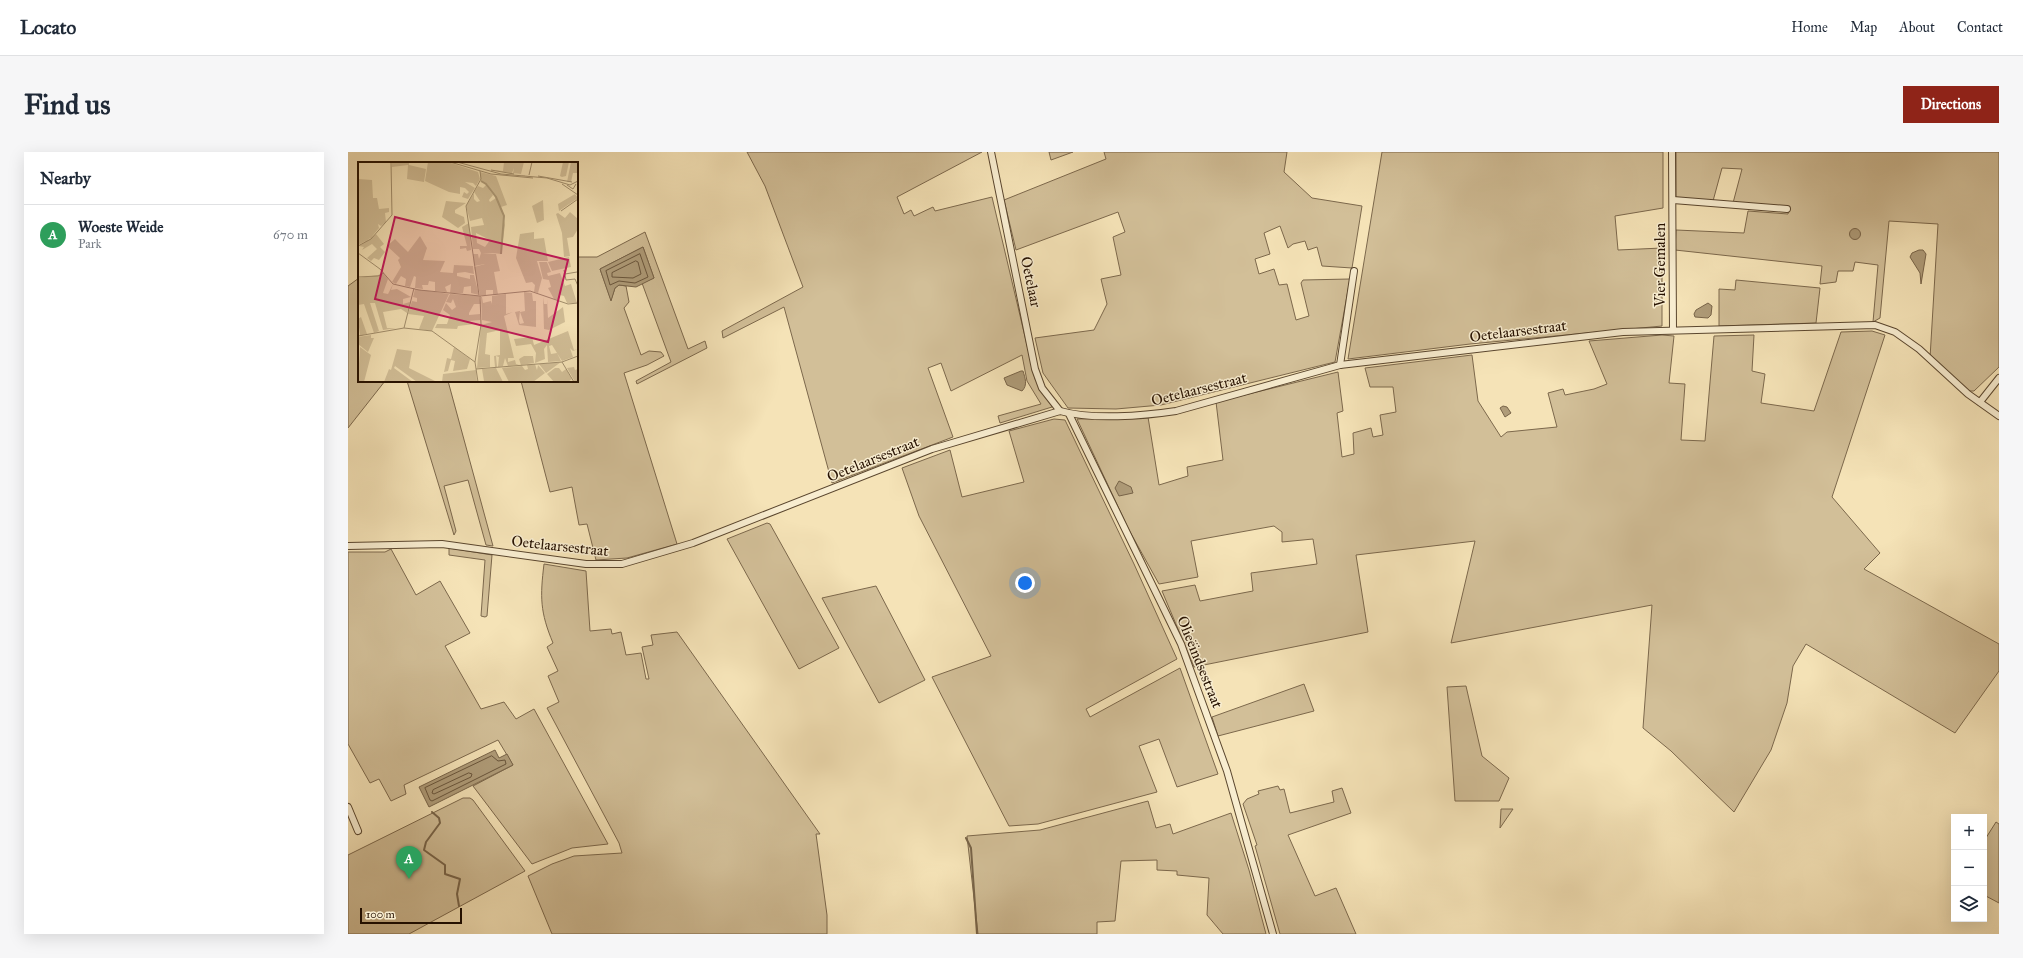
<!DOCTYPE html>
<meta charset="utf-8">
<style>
body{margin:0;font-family:"IM FELL Great Primer",serif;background:#f6f6f7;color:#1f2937}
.controls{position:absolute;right:12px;bottom:12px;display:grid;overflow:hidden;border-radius:0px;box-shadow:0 4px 16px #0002}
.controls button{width:36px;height:36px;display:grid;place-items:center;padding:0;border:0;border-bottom:1px solid #e0e1e3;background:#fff;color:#1f2937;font:20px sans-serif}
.scale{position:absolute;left:12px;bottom:10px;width:102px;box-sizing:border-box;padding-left:4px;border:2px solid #261100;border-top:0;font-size:11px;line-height:14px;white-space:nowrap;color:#261100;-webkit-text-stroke:3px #f8edd0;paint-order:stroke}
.you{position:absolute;left:677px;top:431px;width:14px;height:14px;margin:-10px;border:3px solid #fff;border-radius:50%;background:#1a73e8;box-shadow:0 0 0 6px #1a73e833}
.badge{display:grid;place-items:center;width:26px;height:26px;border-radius:50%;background:#8f2418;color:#fff;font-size:13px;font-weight:700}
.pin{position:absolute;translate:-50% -33px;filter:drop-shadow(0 1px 2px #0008)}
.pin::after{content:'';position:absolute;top:21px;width:14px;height:12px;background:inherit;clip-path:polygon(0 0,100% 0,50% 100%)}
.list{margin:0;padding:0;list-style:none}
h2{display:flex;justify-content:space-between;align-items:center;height:52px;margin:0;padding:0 16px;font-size:17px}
h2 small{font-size:13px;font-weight:400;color:#747a83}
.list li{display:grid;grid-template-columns:26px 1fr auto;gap:12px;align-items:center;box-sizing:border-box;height:60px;padding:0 16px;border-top:1px solid #e0e1e3}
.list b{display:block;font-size:15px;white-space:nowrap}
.list p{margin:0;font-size:13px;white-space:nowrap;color:#747a83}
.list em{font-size:13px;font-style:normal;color:#747a83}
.icon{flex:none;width:22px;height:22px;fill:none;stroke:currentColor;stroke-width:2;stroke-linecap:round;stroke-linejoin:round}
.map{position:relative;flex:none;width:1651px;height:782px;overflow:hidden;border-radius:0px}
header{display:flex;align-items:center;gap:24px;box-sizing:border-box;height:56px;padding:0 20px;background:#fff;border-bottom:1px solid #e0e1e3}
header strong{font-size:19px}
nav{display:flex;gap:22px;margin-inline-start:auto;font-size:14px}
.intro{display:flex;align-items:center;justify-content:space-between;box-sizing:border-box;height:96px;padding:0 24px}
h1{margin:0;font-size:28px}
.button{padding:10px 18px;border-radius:0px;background:#8f2418;color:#fff;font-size:14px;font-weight:700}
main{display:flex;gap:24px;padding:0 24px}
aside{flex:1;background:#fff;border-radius:0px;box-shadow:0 4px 16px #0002}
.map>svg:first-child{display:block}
.green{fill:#d2bf98;stroke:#7c684c}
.water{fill:#af9c79;stroke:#786449}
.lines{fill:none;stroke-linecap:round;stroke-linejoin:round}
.shore{stroke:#6a563c;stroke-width:1}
.stream{stroke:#786449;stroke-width:2}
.minor-casing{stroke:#5a462e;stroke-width:8}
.minor{stroke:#f8edd0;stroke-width:6}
.labels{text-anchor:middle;stroke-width:3;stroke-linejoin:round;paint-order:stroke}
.street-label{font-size:15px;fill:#261100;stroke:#f8edd0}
.inset-river{fill:none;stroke:#af9c79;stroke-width:2}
.inset-road{fill:none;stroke:#a28f6e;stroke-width:1}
.view{fill:#c2185b;fill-opacity:0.15;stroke:#c2185b;stroke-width:2}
.inset-edge{fill:none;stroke:#261100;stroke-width:2}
</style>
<header>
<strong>Locato</strong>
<nav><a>Home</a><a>Map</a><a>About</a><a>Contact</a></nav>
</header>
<div class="intro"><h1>Find us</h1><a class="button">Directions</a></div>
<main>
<aside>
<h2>Nearby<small></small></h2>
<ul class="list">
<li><span class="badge" style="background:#2e9e5b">A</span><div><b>Woeste Weide</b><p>Park</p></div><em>670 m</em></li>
</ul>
</aside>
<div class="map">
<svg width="1651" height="782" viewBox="0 0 1651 782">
<rect width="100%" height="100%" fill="#f5e3b7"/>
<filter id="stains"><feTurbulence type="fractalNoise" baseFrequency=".005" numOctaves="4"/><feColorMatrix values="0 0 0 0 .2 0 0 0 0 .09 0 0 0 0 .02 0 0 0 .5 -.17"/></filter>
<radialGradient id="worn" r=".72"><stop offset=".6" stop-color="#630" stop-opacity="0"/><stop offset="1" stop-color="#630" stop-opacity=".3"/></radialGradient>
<g class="green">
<polygon points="399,0 634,0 549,45 556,62 563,58 566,64 585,55 587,59 644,45 687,227 702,249 704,255 652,271 650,264 693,252 679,229 674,203 603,239 593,211 580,216 605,285 484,331 436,155 375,186 374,179 455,135 417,34"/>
<polygon points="701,0 725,0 703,8"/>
<polygon points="756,0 939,0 936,20 964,46 1014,54 1004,116 974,114 969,95 960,98 957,89 945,92 940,96 932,74 916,81 922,102 907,107 911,122 926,117 931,133 939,132 948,168 961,164 953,131 955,128 1002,127 987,210 813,253 768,257 720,256 695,221 687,186 746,178 759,152 753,127 773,123 765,85 777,80 770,60 668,98 656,48 758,7"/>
<polygon points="1034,0 1315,0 1315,56 1267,64 1270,98 1314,96 1314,174 1122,192 1000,207"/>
<polygon points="1328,0 1651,0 1651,215 1626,239 1621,239 1582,206 1590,72 1541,69 1532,166 1525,170 1530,113 1507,110 1505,119 1490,119 1488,130 1472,132 1474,114 1327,98 1328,78 1396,81 1400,59 1440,62 1441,56 1385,51 1394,17 1374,16 1365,49 1328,46"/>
<polygon points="297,80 340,197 357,189 359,196 289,232 288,229 323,210 294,131 306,126 295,95 252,117 263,148 267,136 271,133 278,134 281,150 276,156 293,203 301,199 313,200 316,204 299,213 276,221 329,392 279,406 248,408 239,372 231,373 224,335 202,340 173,229 229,229 229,105 249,105"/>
<polygon points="11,126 11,229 37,229 0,276 0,134"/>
<polygon points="1388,128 1472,136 1468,171 1371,174 1371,137 1387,138"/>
<polygon points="1524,179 1537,183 1484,345 1532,401 1516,417 1651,492 1651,519 1607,581 1458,492 1445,514 1439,551 1423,598 1386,660 1323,599 1295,576 1304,453 1103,491 1127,389 1008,403 1020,480 846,515 814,439 847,433 852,449 905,439 903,421 969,412 965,387 934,390 934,380 926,374 843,389 850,425 811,432 781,378 729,267 800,265 811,333 840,324 839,315 875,308 868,250 990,220 995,259 989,261 994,305 1006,302 1005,281 1023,276 1025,285 1035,283 1032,263 1048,260 1045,235 1022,235 1017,216 1124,203 1130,249 1153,285 1159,280 1209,275 1200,241 1215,237 1217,243 1246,237 1259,232 1241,189 1314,183 1326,184 1321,231 1337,232 1333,288 1357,289 1366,184 1406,183 1404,219 1417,222 1413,251 1466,259 1493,180"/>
<polygon points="59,229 100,229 145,394 138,393 120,328 96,334 108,379 106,383"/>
<polygon points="706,267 717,268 786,412 829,507 738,557 742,565 832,516 870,622 829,635 811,587 791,594 809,640 690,672 661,674 584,525 643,504 571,364 554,316 602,298 614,345 676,330 661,279"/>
<polygon points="419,371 422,372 491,496 451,517 379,387"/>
<polygon points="101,396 144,403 139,464 137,465 133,464 137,408 101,403"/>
<polygon points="43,397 68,443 92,429 122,481 97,494 133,557 156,550 168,567 186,557 260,692 224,696 184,712 125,634 165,613 150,588 56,633 58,642 43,649 31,627 22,631 0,592 0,400 37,400"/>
<path d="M196,412L238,419L242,479L263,477L264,482L273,480L278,503L293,501L298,527H301L294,495L305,493L303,483L329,480L472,682H468L479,763V782H204L180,724L204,712L226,704L274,701L271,691L199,556L211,550L200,524L210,519L199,495L205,491C192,460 192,445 196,412Z"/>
<polygon points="528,434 577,528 531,551 474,446"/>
<polygon points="956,532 966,559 870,584 864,565"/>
<polygon points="1118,534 1134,604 1161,626 1151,649 1107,649 1099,535"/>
<polygon points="930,634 932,638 936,637 942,661 986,650 984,639 994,636 1003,661 940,683 967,744 988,736 1008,782 932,782 907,694 909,693 895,652 899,647 911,642 910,639"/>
<polygon points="115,646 122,646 125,648 177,719 61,782 0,782 0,703"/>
<polygon points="800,649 808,676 822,672 825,682 883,661 901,718 918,782 875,782 859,763 861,726 829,723 829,719 809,718 809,708 773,709 767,769 749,770 749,782 630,782 619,684 692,678"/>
<polygon points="1153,657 1165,657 1152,676"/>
<polygon points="1648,670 1651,672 1651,751 1636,743 1636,689"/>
</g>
<g class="water">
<circle cx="1507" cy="82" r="5.5"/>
<polygon points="295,95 306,126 288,135 271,133 267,136 263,149 252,117"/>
<polygon points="1571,98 1575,98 1578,102 1573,132 1572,121 1562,105 1564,101"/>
<polygon points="1360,151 1364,154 1363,163 1360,166 1347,165 1346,162 1348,158"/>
<path d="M673,219H675C677,226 680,233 674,239L659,233L656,226Z"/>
<polygon points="1155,254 1159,255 1163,261 1157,265 1152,256"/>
<polygon points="771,329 783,335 785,341 771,344 767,336"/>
<polygon points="147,598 151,606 159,602 165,613 81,655 71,635"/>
</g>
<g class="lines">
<g class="shore">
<polygon points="292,102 300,125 287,131 271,129 262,133 258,119"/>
<polygon points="288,109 290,110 293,122 285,126 264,125 264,121"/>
<polygon points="144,604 150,609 157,608 158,612 84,649 82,648 77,636"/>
<polygon points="121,621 124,622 123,625 86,642 84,641 85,638"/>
</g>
<g class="stream">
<polyline points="84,660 91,666 92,671 78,690 76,698 97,713 97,722 112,727 109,742 111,754"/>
<polyline points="618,686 623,696 629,782"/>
</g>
<defs>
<g id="minor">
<polyline points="643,0 687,217 694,236 712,259"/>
<polyline points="1324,0 1325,178"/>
<polyline points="1325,48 1439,57"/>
<polyline points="992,213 1006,119"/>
<polyline points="1632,250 1651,226"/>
<polyline points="721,262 833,492 879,619 925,782"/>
<path d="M0,394L94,392L238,412H274L345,391L584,297L712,259C744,268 795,264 828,259L992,213L1275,180L1527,173L1547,180L1571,197L1620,242L1651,264"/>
<polyline points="0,655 10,679"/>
</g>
</defs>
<use href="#minor" class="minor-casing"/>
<use href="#minor" class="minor"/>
</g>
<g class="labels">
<g class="street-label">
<text transform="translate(1312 113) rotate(-90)" y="5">Vier Gemalen</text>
<text transform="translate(683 130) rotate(78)" y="5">Oetelaar</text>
<text transform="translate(1170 179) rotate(-7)" y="5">Oetelaarsestraat</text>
<text transform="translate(851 237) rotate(-14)" y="5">Oetelaarsestraat</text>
<text transform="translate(525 307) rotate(-22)" y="5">Oetelaarsestraat</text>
<text transform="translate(212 394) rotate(6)" y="5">Oetelaarsestraat</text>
<text transform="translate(852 510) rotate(68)" y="5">Olieëindsestraat</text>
</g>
</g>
<g transform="translate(10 10)">
<rect width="220" height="220" fill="#f5e3b7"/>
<path d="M34,0H51V3L68,7L66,20L49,17L50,3L34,5ZM70,0H90L120,10L122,17L118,24L115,21L107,20L117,26L110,37L104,35L106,30L109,32L111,30L107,26L102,25V32L91,30L67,19ZM146,0H166L163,12L155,11L156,6L154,11H150L171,14L133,8L145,9ZM205,0H211L208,14L204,15L202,14ZM213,0H220L219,11H215L213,20H209ZM122,10L138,14L149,43L143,45L147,63L143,92L135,91H124L138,92L142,109L136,110L140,132L135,133V128H128V133H122L116,105L127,102L116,104L115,92H120L121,97L123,91L121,87H115L113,65L126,63L124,56L112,59L108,44L116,31V37L119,40L122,39L116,30L120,24L125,26L128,23L135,33L131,38L132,40L138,36L129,22L123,19ZM118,71L132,78L127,85L119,81ZM0,17L14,18L15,36H19L21,47L31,46V50L27,51L28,60L23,64L20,62L21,66L12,77L0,83ZM217,32L220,36L201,49L200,42ZM185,38L186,58L179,61L174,44ZM88,39L108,41L97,48V51L106,55L107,61L100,66L84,55ZM212,50L220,57V67L215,75L209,76L212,94L206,95L204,71L198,52L200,51L207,56ZM111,61L113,88L109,89L108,86L102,87V84H109L104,65ZM176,70V77L186,76L190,99H179L184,116L180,131L176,130L177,123L174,120L168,121L158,96L162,72ZM18,72L26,82L22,85L27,90L21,98L16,96L13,99L9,96L19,87L14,82L4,88L6,85L1,84ZM62,74L69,86L65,98L87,99L82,110L95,111L96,103L115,104L116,112L107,110L99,111V114L112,117V113H116L121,133L113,131V124L106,125L105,131H92L93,122L87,125L89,130L77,129V120L71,119L70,123H64L65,127L57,126L58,115L56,114L52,125L47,124L48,117L43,114L38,122L34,120L43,105L40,98L42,96L29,84L37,77L50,90ZM211,95L213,105L194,109L190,100ZM181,100H189L193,110L189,111L190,114L202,111L207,124L213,122L219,141H209L206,134L202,133L201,138L196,137L190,126L193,125L191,118L185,117ZM26,112L30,117L25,131L30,132L35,122L33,128L39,127L53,135L45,137V142L52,140L49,151L43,147L25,150L29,166H38L25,168L17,141H12L21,169L16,171L6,142L0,143V116ZM57,127L91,132L74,169L61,167L66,154L50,152L54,139L59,140V136L55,135ZM166,130L174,131L175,139H178V165L161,163L157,150L166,148L162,149L161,159L162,162L166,161L162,150L167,149ZM92,132L121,134L123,142H116L111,151V153L122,152V158L111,159L117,162L100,164L99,167L77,166L79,162H89L92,153L85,148L88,141L94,148L98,145L95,137L93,141L88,140ZM148,132V152L155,150L146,154L156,196H150V200L157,198L158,202L161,203L150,204L147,196L145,204L140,205L141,195L138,194L139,205H137L136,194L142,193V168L129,171L127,192L132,193V205L119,206L123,163L134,160L124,158L123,135L129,134L124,135L125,141L133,139L134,142V134ZM185,135L186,142H189V137L190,156L205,145L207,160L191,168L186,167ZM3,155L9,172L2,174L0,157ZM210,169L216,188L220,187L215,189L212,186L215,195L204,199L194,183L191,184L193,192L199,191L203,199L190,200L189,183L186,187L187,197L177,201L178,191L173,182L158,184L156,177L174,175L176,183ZM13,173V176H16L10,190L0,182V175ZM2,185L13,193L6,220L0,219ZM96,185L112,197L109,207L95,209L97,199L93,198L90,209L86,210L89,196L93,197ZM39,187L54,189L51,206L79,220H59L37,204L36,206L55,220H26L31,207L33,208ZM166,194H175L176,201L163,203L161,197ZM203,200L188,211L181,202ZM177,202L179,208L180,203L187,211L175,220H151L144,206L164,204L167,208L170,207L169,203ZM216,205L217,208L220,207V220H217L209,206ZM138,206L145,220H121L126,219L124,207ZM197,206H201L204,210L208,207L214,217L210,220H196L189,212ZM118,208L119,220H84L85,212Z" fill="#d2bf98" fill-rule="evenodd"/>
<path class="inset-river" d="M123,19L128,22L138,35L146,54L143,92"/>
<path class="inset-road" d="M92,0L133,12L175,16M99,0L143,12L189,16L212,23L220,19M133,8L156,12M171,13L174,0M180,14L214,20M204,22L220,33M209,23L215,27L218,22M203,49L220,37M0,84L13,77L34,53L33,0M0,91L22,107L35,122L61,128L122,134L172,129L210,142L220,141M206,108L208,118L217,117L220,124M207,112L219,110M0,115L20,114L26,111M121,133L108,44L123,17L122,9M46,166L56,126M0,174L46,166L74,169L117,200M204,200L216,220M118,207L204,200L220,194M120,220L117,200L123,163L122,134"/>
<path class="view" d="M37,55L210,98L190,180L17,137Z"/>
<rect width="220" height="220" class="inset-edge"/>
</g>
<rect width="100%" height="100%" filter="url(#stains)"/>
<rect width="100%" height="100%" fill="url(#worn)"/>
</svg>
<div class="controls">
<button>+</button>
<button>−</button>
<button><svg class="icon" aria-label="layers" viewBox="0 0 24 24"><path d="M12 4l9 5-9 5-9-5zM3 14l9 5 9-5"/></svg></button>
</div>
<div class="scale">100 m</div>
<div class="you"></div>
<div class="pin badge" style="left:61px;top:727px;background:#2e9e5b">A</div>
</div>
</main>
